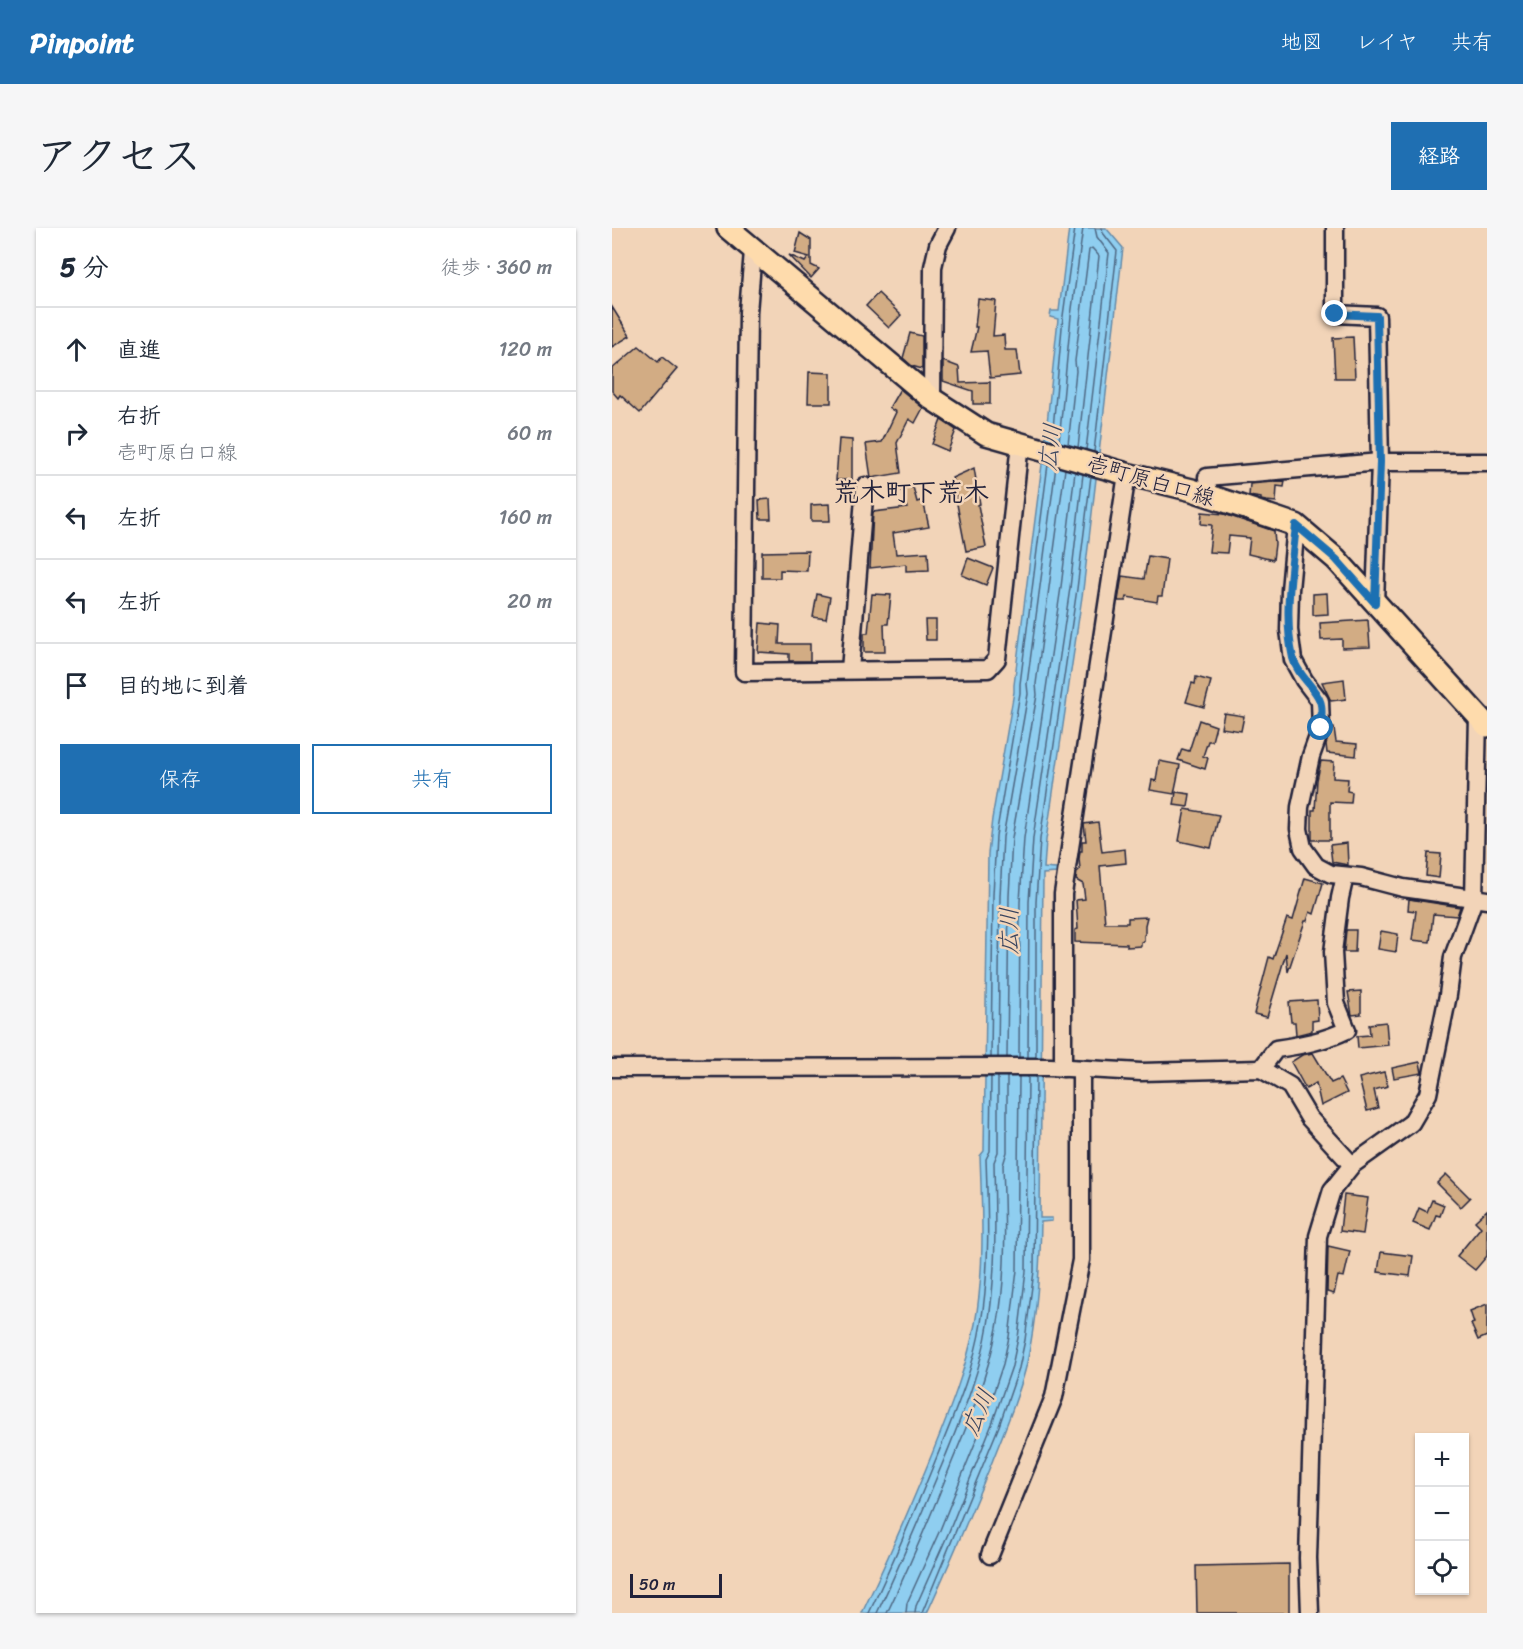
<!DOCTYPE html>
<html lang="ja">
<meta charset="utf-8">
<style>
body{margin:0;font-family:Sriracha,"Klee One",sans-serif;background:#f6f6f7;color:#1f2937}
.controls{position:absolute;right:18px;bottom:18px;display:grid;overflow:hidden;border-radius:0px;box-shadow:0 2px 4px #0004}
.controls button{width:54px;height:54px;display:grid;place-items:center;padding:0;border:0;border-bottom:2px solid #e0e1e3;background:#fff;color:#1f2937;font:30px sans-serif}
.scale{position:absolute;left:18px;bottom:15px;width:92px;box-sizing:border-box;padding-left:6px;border:3px solid #22223b;border-top:0;font-size:16px;line-height:21px;white-space:nowrap;color:#22223b;-webkit-text-stroke:4px #f2d4b8;paint-order:stroke}
.stop{position:absolute;width:18px;height:18px;margin:-14px;border:4px solid #1f6fb2;border-radius:50%;background:#fff}
.stop.end{background:#1f6fb2;border-color:#fff;box-shadow:0 2px 6px #0008}
.list{margin:0;padding:0;list-style:none}
h2{display:flex;justify-content:space-between;align-items:center;height:78px;margin:0;padding:0 24px;font-size:26px}
h2 small{font-size:20px;font-weight:400;color:#747a83}
.list li{display:grid;grid-template-columns:39px 1fr auto;gap:18px;align-items:center;box-sizing:border-box;height:84px;padding:0 24px;border-top:2px solid #e0e1e3}
.list b{display:block;font-size:22px;white-space:nowrap}
.list p{margin:0;font-size:20px;white-space:nowrap;color:#747a83}
.list em{font-size:20px;font-style:normal;color:#747a83}
.actions{display:flex;gap:12px;padding:18px 24px}
.actions a{flex:1;padding:14px 0;border:2px solid #1f6fb2;border-radius:0px;text-align:center;font-size:21px;color:#1f6fb2}
.actions .main{background:#1f6fb2;color:#fff}
.icon{flex:none;width:33px;height:33px;fill:none;stroke:currentColor;stroke-width:2;stroke-linecap:round;stroke-linejoin:round}
.map{position:relative;flex:none;width:875px;height:1385px;overflow:hidden;border-radius:0px}
header{display:flex;align-items:center;gap:36px;box-sizing:border-box;height:84px;padding:0 30px;background:#1f6fb2;color:#fff}
header strong{font-size:28px}
nav{display:flex;gap:33px;margin-inline-start:auto;font-size:21px}
.intro{display:flex;align-items:center;justify-content:space-between;box-sizing:border-box;height:144px;padding:0 36px}
h1{margin:0;font-size:42px}
.button{padding:15px 27px;border-radius:0px;background:#1f6fb2;color:#fff;font-size:21px;font-weight:700}
main{display:flex;gap:36px;padding:0 36px}
aside{flex:1;background:#fff;border-radius:0px;box-shadow:0 2px 4px #0004}
.map>svg:first-child{display:block}
.water{fill:#8fcef0;stroke:#6389a8;stroke-width:1.5}
.lines{fill:none;stroke-linecap:round;stroke-linejoin:round}
.shore{stroke:#4e6783;stroke-width:1.5}
.building{fill:#d2ac84;stroke:#22223b;stroke-width:1.5}
.minor-casing{stroke:#22223b;stroke-width:21}
.major-casing{stroke:#22223b;stroke-width:26}
.minor{stroke:#f2d4b8;stroke-width:16}
.major{stroke:#fedbac;stroke-width:21}
.route{stroke:#1f6fb2;stroke-width:8}
.labels{text-anchor:middle;stroke-width:5;stroke-linejoin:round;paint-order:stroke}
.street-label{font-size:22px;fill:#22223b;stroke:#f2d4b8}
.water-label{font-size:24px;font-style:italic;fill:#38445f;stroke:#f2d4b8}
.quarter-label{font-size:26px;font-weight:bold;fill:#22223b;stroke:#f2d4b8}
</style>
<header>
<strong>Pinpoint</strong>
<nav><a>地図</a><a>レイヤ</a><a>共有</a></nav>
</header>
<div class="intro"><h1>アクセス</h1><a class="button">経路</a></div>
<main>
<aside>
<h2>5 分<small>徒歩 · 360 m</small></h2>
<ul class="list">
<li><svg class="icon" aria-label="ahead" viewBox="0 0 24 24"><path d="M12 20V5M6 11l6-6 6 6"/></svg><div><b>直進</b></div><em>120 m</em></li>
<li><svg class="icon" aria-label="right" viewBox="0 0 24 24"><path d="M7 20v-9h11M14 6l5 5-5 5"/></svg><div><b>右折</b><p>壱町原白口線</p></div><em>60 m</em></li>
<li><svg class="icon" aria-label="left" viewBox="0 0 24 24"><path d="M17 20v-9H6M10 6l-5 5 5 5"/></svg><div><b>左折</b></div><em>160 m</em></li>
<li><svg class="icon" aria-label="left" viewBox="0 0 24 24"><path d="M17 20v-9H6M10 6l-5 5 5 5"/></svg><div><b>左折</b></div><em>20 m</em></li>
<li><svg class="icon" aria-label="arrive" viewBox="0 0 24 24"><path d="M6 21V4h12l-3 4 3 4H6"/></svg><div><b>目的地に到着</b></div></li>
</ul>
<div class="actions"><a class="main">保存</a><a>共有</a></div>
</aside>
<div class="map">
<svg width="875" height="1385" viewBox="0 0 875 1385">
<rect width="100%" height="100%" fill="#f2d4b8"/>
<filter id="ink" filterUnits="userSpaceOnUse"><feTurbulence type="fractalNoise" baseFrequency=".0167" numOctaves="2"/><feDisplacementMap in="SourceGraphic" scale="12" xChannelSelector="R" yChannelSelector="G"/><feConvolveMatrix kernelMatrix="1 2 1 2 8 2 1 2 1" color-interpolation-filters="sRGB"/></filter>
<g filter="url(#ink)">
<path class="water" d="M457,0H494L511,20L471,362L434,612L432,640L444,641V645L431,646L428,990H440V993L429,994C428,1042 425,1091 414,1139C406,1171 392,1203 380,1234C359,1285 338,1335 315,1385H250C275,1333 298,1280 320,1226C337,1184 354,1141 363,1096C373,1041 370,983 368,928L372,923L376,626L380,591L402,464V457L434,205L446,91L438,89L439,83H447Z"/>
<g class="lines">
<g class="shore">
<polyline points="440,212 451,88 463,0"/>
<polyline points="447,214 459,88 471,0"/>
<polyline points="456,217 464,143 463,133 477,22 480,20 487,28 466,220"/>
<polyline points="474,222 497,25 485,9 483,0"/>
<polyline points="482,224 505,23 491,5 490,0"/>
<polyline points="379,829 381,667 384,608 408,465 408,456 436,236"/>
<polyline points="386,829 388,668 391,609 416,466 415,456 444,238"/>
<polyline points="395,829 397,668 400,610 425,467 424,456 453,241"/>
<polyline points="407,829 408,674 412,610 449,359 463,244"/>
<polyline points="416,829 417,674 421,610 458,360 471,246"/>
<polyline points="424,829 424,674 428,611 465,361 479,248"/>
<path d="M257,1385C282,1333 304,1280 326,1226C343,1184 362,1140 369,1095C378,1041 376,986 374,931L378,923L379,849"/>
<path d="M265,1385C290,1333 312,1280 334,1227C351,1185 369,1141 376,1097C385,1043 383,988 382,934L386,924V849"/>
<path d="M275,1385C299,1335 320,1285 340,1234C358,1191 376,1147 385,1100C395,1047 393,991 391,937L395,924V849"/>
<polyline points="294,1385 295,1375 328,1302 372,1193 391,1136 397,1109 405,1042 407,849"/>
<polyline points="303,1385 304,1378 336,1306 380,1196 400,1138 406,1110 414,1043 416,849"/>
<polyline points="310,1385 387,1198 407,1140 413,1112 422,1043 424,849"/>
</g>
</g>
<g class="building">
<polygon points="188,5 199,12 199,37 207,41 199,50 177,27 193,34 197,29 183,25"/>
<polygon points="266,65 289,87 277,100 254,78"/>
<polygon points="366,71 384,73 381,108 392,107 393,122 405,122 408,147 378,150 375,123 359,124 365,99 363,99"/>
<polygon points="0,79 18,108 0,119"/>
<polygon points="298,105 310,108 310,141 300,138 291,130"/>
<polygon points="741,109 743,150 723,150 721,110"/>
<polygon points="27,118 46,134 50,129 65,141 28,185 8,167 6,170 0,163 0,141"/>
<polygon points="331,133 347,139 348,155 378,154 378,176 361,176 361,163 331,153"/>
<polygon points="197,144 219,145 219,175 196,175"/>
<polygon points="288,161 311,180 303,195 297,191 285,215 289,245 259,250 254,216 270,214 284,184 277,180"/>
<polygon points="329,192 344,202 336,223 320,216"/>
<polygon points="227,211 240,212 240,252 224,252"/>
<polygon points="362,240 368,276 366,277 374,319 354,323 340,250"/>
<polygon points="673,253 672,259 665,258 664,274 654,273 649,272 649,270 637,268 638,256"/>
<polygon points="301,259 305,274 311,272 317,299 281,305 284,326 316,324 317,342 294,343 294,336 258,340 261,284 295,280 290,262"/>
<polygon points="158,271 159,291 148,291 147,272"/>
<polygon points="217,276 218,293 199,293 199,277"/>
<polygon points="590,284 612,286 662,303 663,316 661,332 636,326 638,310 617,308 615,325 597,324 600,297 589,296"/>
<polygon points="196,323 195,343 168,342 168,350 150,350 150,324"/>
<polygon points="536,328 555,331 550,368 546,368 545,374 515,369 514,373 506,373 510,348 532,351"/>
<polygon points="356,330 381,340 374,357 350,347"/>
<polygon points="715,365 716,386 701,387 701,366"/>
<polygon points="205,366 218,369 214,391 201,389"/>
<polygon points="260,366 279,367 276,396 272,396 273,424 252,424 252,405 256,405"/>
<polygon points="313,392 324,392 324,412 314,412"/>
<polygon points="756,392 758,419 730,420 730,411 709,412 708,395"/>
<polygon points="148,395 168,397 167,416 198,416 198,433 177,433 177,426 146,424"/>
<polygon points="584,449 599,453 592,479 574,474 580,455 583,456"/>
<polygon points="732,451 734,471 719,473 710,454"/>
<polygon points="612,485 632,488 629,503 609,500"/>
<polygon points="587,492 604,498 600,513 596,513 591,528 596,530 593,541 566,532 570,521 577,523"/>
<polygon points="719,500 722,500 724,514 745,516 744,528 715,525 714,516"/>
<polygon points="547,533 568,537 562,566 538,562 540,552 544,553"/>
<polygon points="709,533 722,534 721,550 736,551 735,563 740,564 739,575 718,574 718,612 700,612 700,582 703,582 705,552"/>
<polygon points="564,564 578,566 576,579 562,577"/>
<polygon points="573,581 607,587 599,620 567,613"/>
<polygon points="486,594 490,624 513,621 514,635 488,638 493,695 516,695 516,690 535,689 533,697 533,706 532,707 532,713 529,714 529,718 515,719 515,716 463,714 463,702 466,701 464,672 473,671 471,656 464,652 465,644 468,641 467,631 468,623 470,623 470,613 474,613 472,596"/>
<polygon points="735,615 736,637 720,634 718,617"/>
<polygon points="816,625 829,626 827,650 814,648"/>
<polygon points="693,650 711,655 702,686 698,684 695,693 693,693 676,744 674,725 655,789 642,786 657,729 661,731 675,690 681,692"/>
<polygon points="797,671 848,679 845,688 821,686 818,714 800,712 804,683 796,682"/>
<polygon points="734,702 744,702 743,724 732,724"/>
<polygon points="769,703 786,706 784,724 766,721"/>
<polygon points="749,763 749,786 740,787 736,764"/>
<polygon points="705,772 706,792 700,793 700,803 684,807 683,794 679,794 677,774"/>
<polygon points="774,794 776,817 746,820 745,808 758,807 757,796"/>
<polygon points="701,825 719,855 728,851 735,865 709,878 704,855 694,861 679,834 690,827"/>
<polygon points="808,834 810,845 782,850 780,840"/>
<polygon points="772,844 776,858 762,862 766,880 755,883 747,850"/>
<polygon points="834,946 858,970 849,979 825,955"/>
<polygon points="732,967 756,970 751,1006 728,1003"/>
<polygon points="820,972 832,977 828,988 824,987 818,1002 801,995 807,980 815,984"/>
<polygon points="875,982 875,1028 863,1042 845,1028 869,999 863,993"/>
<polygon points="716,1018 738,1023 732,1049 726,1048 722,1066 715,1064"/>
<polygon points="769,1024 801,1028 798,1048 766,1044"/>
<polygon points="875,1076 875,1108 866,1112 859,1096 862,1095 858,1083"/>
<polygon points="677,1336 677,1385 585,1385 584,1338"/>
</g>
<g class="lines">
<defs>
<g id="minor">
<polyline points="723,0 723,86 765,88 768,234 763,375"/>
<polyline points="141,23 136,84 132,444 376,441 385,431 408,215"/>
<polyline points="320,171 321,39 326,17 335,0"/>
<polyline points="597,268 595,249 768,234 875,234"/>
<polyline points="684,297 678,362 677,402 681,432 692,452 708,473 709,500 699,528 688,579 687,601 691,620 704,638 719,646 749,649 791,660 875,672"/>
<polyline points="238,442 253,258"/>
<polyline points="0,840 438,839 529,844 649,841 678,858 697,890 740,937"/>
<polyline points="451,840 451,666 515,246"/>
<path d="M649,841L664,821C690,817 712,813 735,802L724,775L721,724L728,670L733,648"/>
<polyline points="378,1327 442,1169 469,1032 469,842"/>
<polyline points="698,1385 696,1330 706,1008 720,962 740,937 799,895 816,866 836,767 841,729 862,671 866,488"/>
</g>
<polyline id="major" points="116,0 320,171 374,206 515,246 580,262 684,297 724,331 875,498"/>
</defs>
<use href="#minor" class="minor-casing"/>
<use href="#major" class="major-casing"/>
<use href="#minor" class="minor"/>
<use href="#major" class="major"/>
</g>
</g>
<g class="lines" filter="url(#ink)">
<path class="route" d="M709,500C709,492 711,480 708,473C703,459 685,447 681,430C671,387 680,340 684,297L724,331L763,375L768,234L765,88L723,86"/>
</g>
<g class="labels">
<g class="street-label">
<text transform="translate(539 252) rotate(16)" y="8">壱町原白口線</text>
</g>
<g class="water-label">
<text transform="translate(438 219) rotate(-83)" y="8">広川</text>
<text transform="translate(397 703) rotate(-90)" y="8">広川</text>
<text transform="translate(366 1184) rotate(-66)" y="8">広川</text>
</g>
<g class="quarter-label">
<text x="299" y="273">荒木町下荒木</text>
</g>
</g>
</svg>
<div class="controls">
<button>+</button>
<button>−</button>
<button><svg class="icon" aria-label="locate" viewBox="0 0 24 24"><circle cx="12" cy="12" r="6"/><path d="M12 2v4M12 18v4M2 12h4M18 12h4"/></svg></button>
</div>
<div class="scale">50 m</div>
<div class="stop" style="left:709px;top:500px"></div>
<div class="stop end" style="left:723px;top:86px"></div>
</div>
</main>
